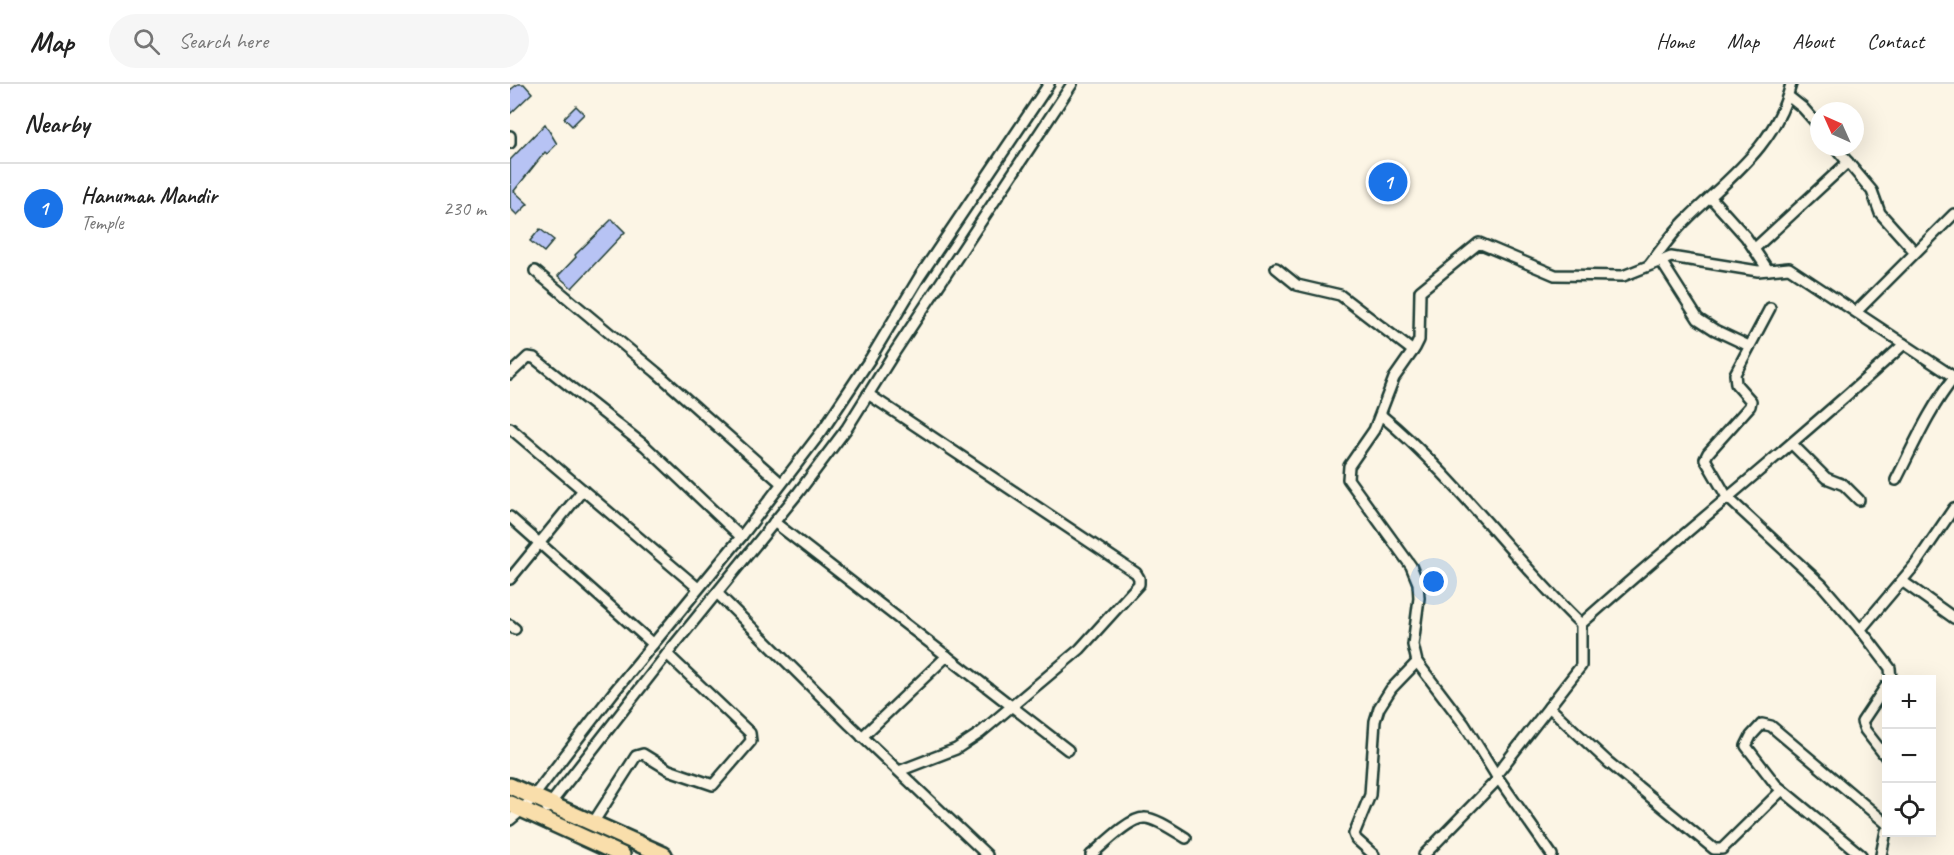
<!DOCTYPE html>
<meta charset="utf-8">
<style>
body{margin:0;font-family:Caveat,sans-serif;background:#f6f6f6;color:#222}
.controls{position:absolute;right:18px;bottom:18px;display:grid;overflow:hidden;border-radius:0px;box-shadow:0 6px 24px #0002}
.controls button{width:54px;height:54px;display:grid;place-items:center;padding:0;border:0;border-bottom:2px solid #e0e0e0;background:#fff;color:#222;font:30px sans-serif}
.compass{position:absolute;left:1300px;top:18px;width:54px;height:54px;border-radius:50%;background:#fff;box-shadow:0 6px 24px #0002;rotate:315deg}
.you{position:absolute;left:924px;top:498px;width:21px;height:21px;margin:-15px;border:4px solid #fff;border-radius:50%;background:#1a73e8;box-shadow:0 0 0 9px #1a73e833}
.badge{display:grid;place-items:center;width:39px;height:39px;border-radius:50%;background:#1a73e8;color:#fff;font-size:20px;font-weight:700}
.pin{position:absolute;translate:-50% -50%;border:3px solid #fff;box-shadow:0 2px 6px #0006}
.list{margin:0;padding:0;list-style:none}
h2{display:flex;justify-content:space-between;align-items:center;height:78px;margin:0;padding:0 24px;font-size:26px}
h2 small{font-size:20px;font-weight:400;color:#767676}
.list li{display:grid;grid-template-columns:39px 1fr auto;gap:18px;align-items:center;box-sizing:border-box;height:90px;padding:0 24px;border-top:2px solid #e0e0e0}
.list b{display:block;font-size:22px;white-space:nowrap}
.list p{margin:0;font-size:20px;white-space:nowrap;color:#767676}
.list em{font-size:20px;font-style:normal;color:#767676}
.icon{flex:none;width:33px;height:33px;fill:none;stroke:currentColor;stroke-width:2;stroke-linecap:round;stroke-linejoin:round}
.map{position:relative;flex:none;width:1444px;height:771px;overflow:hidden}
header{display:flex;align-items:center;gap:36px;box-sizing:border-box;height:84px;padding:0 30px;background:#fff;border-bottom:2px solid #e0e0e0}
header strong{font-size:28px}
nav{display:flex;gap:33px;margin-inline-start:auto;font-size:21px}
.search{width:420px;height:54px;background:#f6f6f6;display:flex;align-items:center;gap:15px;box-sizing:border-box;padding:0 21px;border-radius:33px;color:#767676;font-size:22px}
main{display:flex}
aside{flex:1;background:#fff}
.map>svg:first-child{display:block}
.building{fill:#b7c3f4;stroke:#1f3d34;stroke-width:1.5}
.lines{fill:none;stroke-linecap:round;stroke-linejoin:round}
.minor-casing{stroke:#1f3d34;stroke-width:14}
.trunk-casing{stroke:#1f3d34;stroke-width:20}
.minor{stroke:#fcf5e5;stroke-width:9}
.trunk{stroke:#f9deab;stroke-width:15}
</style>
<header>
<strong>Map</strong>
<div class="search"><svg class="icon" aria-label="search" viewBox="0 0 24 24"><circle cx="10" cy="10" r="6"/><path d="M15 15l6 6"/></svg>Search here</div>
<nav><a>Home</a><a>Map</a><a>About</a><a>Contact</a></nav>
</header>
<main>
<aside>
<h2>Nearby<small></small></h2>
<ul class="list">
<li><span class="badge">1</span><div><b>Hanuman Mandir</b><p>Temple</p></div><em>230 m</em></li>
</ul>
</aside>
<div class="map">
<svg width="1444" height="771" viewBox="0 0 1444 771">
<rect width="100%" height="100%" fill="#fcf5e5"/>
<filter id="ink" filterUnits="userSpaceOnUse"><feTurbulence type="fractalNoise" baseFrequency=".0167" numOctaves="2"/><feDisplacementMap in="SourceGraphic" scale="12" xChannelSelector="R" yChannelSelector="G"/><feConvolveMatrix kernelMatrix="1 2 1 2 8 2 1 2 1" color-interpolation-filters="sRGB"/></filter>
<g filter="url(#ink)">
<g class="building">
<polygon points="8,0 14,0 22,9 0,30 0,6"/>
<polygon points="66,22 74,30 62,42 54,34"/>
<polygon points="35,40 47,60 37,70 35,68 4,107 18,120 7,131 0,124 0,76"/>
<polygon points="102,135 115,148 62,204 48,192 66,173 65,171"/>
<polygon points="30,145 44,156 34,168 20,157"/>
</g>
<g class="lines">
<defs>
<g id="minor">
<polyline points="1278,12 1293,24 1309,42"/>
<polyline points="0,52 0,59"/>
<polyline points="1325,63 1362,107 1370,129 1405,168"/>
<polyline points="1201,114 1236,153 1258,186"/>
<polyline points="1244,165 1338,78"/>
<polyline points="1151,177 1188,235 1205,246 1239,262"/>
<path d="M1140,180C1152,164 1164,147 1178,134C1221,92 1266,61 1281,0"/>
<polyline points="766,184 787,201 830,211 903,267"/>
<polyline points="25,187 146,288 271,399"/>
<polyline points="1260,224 1225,290 1226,300 1241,317 1240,322 1198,369 1195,375 1217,413 1312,501 1354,550 1380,584 1381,596"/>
<polyline points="1346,228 1444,130"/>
<polyline points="0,290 18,273 24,274 135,362 231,453"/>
<polyline points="358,310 626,489 629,494 629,500 570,565 470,649 446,665 389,687"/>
<path d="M871,331C946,393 1001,473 1071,540"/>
<polyline points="0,344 188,504"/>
<polyline points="1282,360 1316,394 1334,401 1349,416"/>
<path d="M1386,396C1404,361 1419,325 1444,294"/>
<polyline points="0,433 143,560"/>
<polyline points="264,438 558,666"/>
<polyline points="0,495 73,406"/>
<polyline points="1392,497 1444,534"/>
<polyline points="207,509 340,641 477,771"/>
<polyline points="0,541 5,545"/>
<polyline points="1350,546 1405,481 1444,424"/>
<polyline points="1376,602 1352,638 1355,646 1376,673"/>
<polyline points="1039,623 1098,678 1204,765 1212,765 1272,706"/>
<polyline points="352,653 437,572"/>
<polyline points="986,691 954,640 907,578 903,561 909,514 908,499 901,482 838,395 839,382 864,346 884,294 905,264 909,256 910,207 969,159 1045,191 1113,192 1161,173 1248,187 1279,184 1444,293"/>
<polyline points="37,724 157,570 288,409 337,344 384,269 562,0"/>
<polyline points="0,736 13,725 23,713 103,609 231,453 312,347 360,275 410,192 539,0"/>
<polyline points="83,739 126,672 133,670 159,686 203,701 241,657 240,649 157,570"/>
<path d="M581,771C593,761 619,734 634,734C645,733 666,748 676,754"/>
<polyline points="864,771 846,755 844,750 860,711 865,637 869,624 881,605 907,578"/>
<polyline points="914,771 988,695"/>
<path d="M1042,771L986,691L1071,582V540C1177,445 1289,357 1394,260"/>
<polyline points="1351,771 1266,701 1236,662 1241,652 1252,640 1261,642 1376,739"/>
<polyline points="1371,771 1376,747"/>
</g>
<g id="trunk">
<polyline points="0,702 154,771"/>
<polyline points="0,720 112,771"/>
</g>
</defs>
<use href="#minor" class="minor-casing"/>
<use href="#trunk" class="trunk-casing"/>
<use href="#minor" class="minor"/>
<use href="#trunk" class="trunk"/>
</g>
</g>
</svg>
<div class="controls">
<button>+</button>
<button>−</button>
<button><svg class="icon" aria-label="locate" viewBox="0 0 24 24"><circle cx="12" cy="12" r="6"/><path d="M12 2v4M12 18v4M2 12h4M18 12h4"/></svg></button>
</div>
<svg class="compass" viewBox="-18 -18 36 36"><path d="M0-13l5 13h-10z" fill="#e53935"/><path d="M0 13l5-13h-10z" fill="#767676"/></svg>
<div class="you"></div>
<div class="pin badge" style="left:878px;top:98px">1</div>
</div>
</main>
